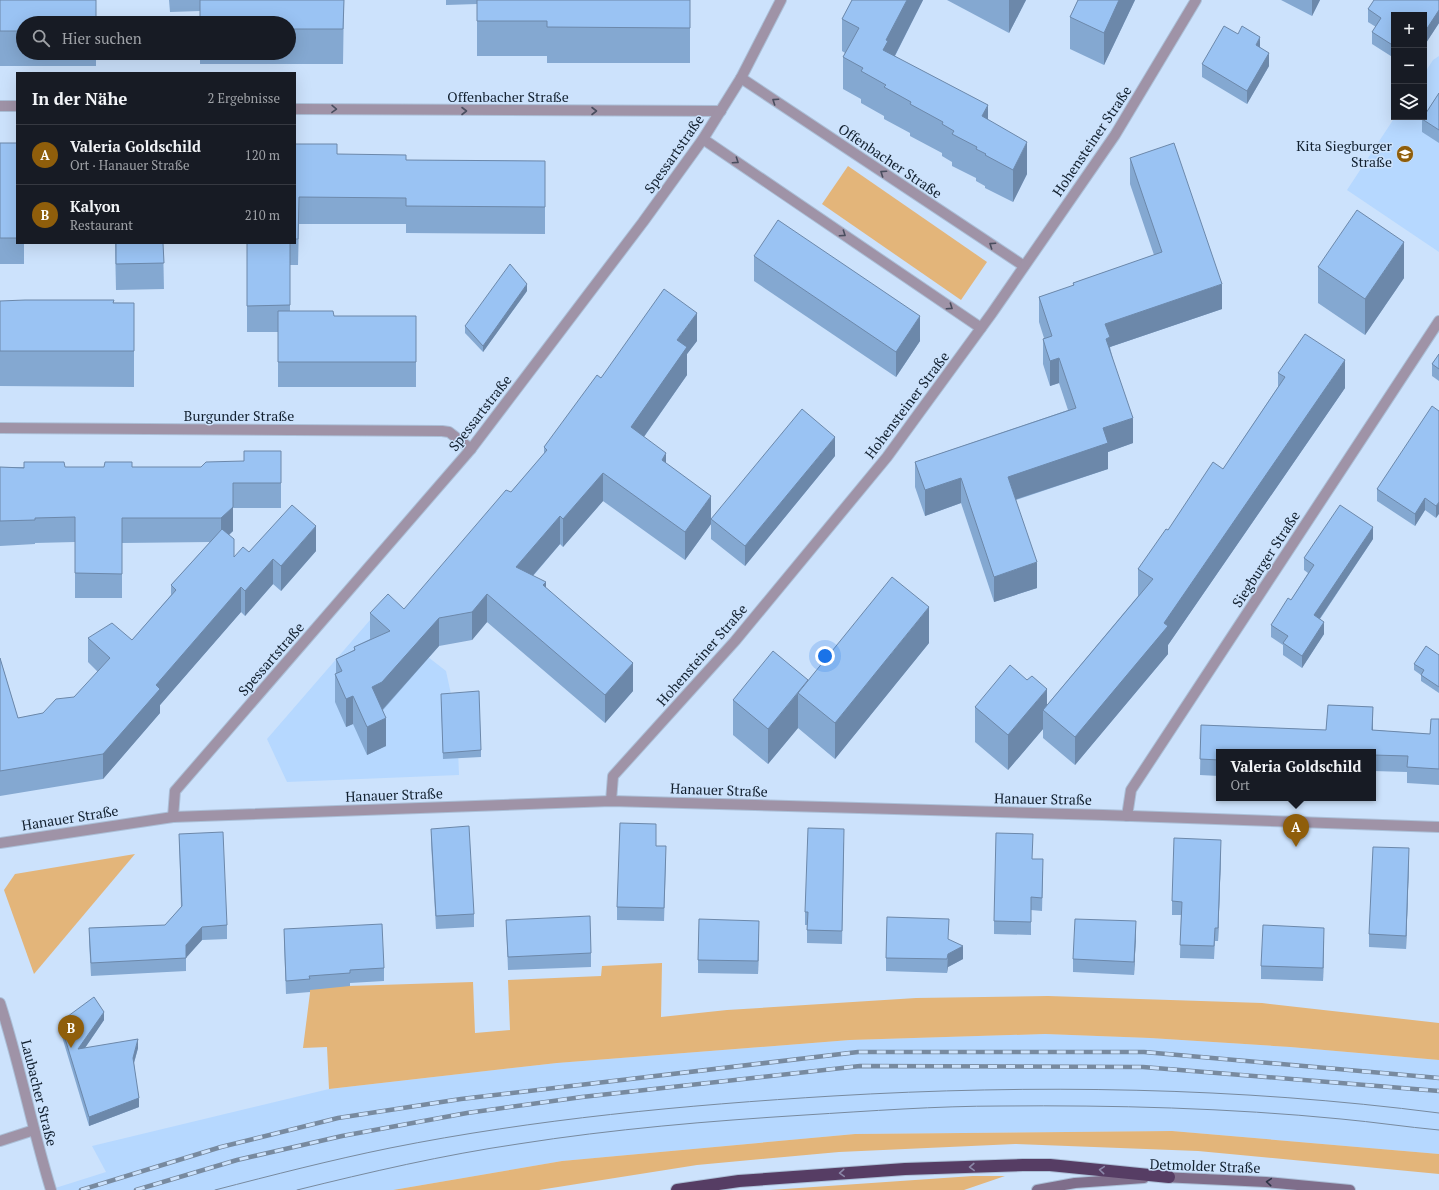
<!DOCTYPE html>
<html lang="de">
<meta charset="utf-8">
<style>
body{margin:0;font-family:"PT Serif",serif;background:#20242c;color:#f1f3f6}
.controls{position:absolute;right:12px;top:12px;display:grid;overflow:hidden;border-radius:0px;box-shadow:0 4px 16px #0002}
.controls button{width:36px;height:36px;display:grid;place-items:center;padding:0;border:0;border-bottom:1px solid #363941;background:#171b24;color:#f1f3f6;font:20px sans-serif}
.you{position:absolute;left:825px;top:656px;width:14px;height:14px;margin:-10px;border:3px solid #fff;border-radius:50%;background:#1a73e8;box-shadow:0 0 0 6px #1a73e833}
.badge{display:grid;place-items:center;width:26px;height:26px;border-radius:50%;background:#8f5e0b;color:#fff;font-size:13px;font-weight:700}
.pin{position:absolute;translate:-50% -33px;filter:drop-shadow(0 1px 2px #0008)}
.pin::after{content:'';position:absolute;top:21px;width:14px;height:12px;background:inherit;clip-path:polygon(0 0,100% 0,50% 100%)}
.popup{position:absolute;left:1216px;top:749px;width:160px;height:52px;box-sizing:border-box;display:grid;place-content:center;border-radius:0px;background:#171b24;filter:drop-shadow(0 1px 3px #0005);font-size:13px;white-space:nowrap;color:#9ea1a6}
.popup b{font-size:15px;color:#f1f3f6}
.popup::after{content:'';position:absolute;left:50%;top:100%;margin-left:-8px;border:8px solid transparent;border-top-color:#171b24}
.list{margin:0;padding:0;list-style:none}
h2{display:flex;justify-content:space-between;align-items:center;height:52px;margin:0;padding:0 16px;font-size:17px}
h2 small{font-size:13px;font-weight:400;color:#9ea1a6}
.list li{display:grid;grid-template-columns:26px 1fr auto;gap:12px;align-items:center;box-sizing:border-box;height:60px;padding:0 16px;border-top:1px solid #363941}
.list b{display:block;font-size:15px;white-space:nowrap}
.list p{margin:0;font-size:13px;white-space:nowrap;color:#9ea1a6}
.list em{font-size:13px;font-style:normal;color:#9ea1a6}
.icon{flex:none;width:22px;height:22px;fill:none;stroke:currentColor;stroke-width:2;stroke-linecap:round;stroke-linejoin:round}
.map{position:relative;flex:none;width:1439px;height:1190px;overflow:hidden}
.search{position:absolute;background:#171b24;box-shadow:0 4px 16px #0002;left:16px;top:16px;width:280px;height:44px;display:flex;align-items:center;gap:10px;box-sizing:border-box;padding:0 14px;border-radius:22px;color:#9ea1a6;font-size:15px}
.panel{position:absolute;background:#171b24;box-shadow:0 4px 16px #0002;left:16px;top:72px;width:280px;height:172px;border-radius:0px}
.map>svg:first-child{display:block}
.built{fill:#b6d8ff}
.green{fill:#e3b57a}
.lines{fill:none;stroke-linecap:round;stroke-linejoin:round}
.minor-casing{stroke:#abbfd7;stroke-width:12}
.tertiary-casing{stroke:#abbfd7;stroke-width:12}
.secondary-casing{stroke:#abbfd7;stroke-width:12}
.motorway-casing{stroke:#abbfd7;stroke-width:14}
.minor{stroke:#9f93a7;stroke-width:10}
.tertiary{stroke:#9f93a7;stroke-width:10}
.secondary{stroke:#7f6e8b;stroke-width:10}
.motorway{stroke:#563d64;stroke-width:12}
.tram{stroke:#788a9f;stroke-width:1}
.rail-casing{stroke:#788a9f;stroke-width:4.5}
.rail{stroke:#cce2fc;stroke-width:3;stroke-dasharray:9;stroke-linecap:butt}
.wall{fill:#84a8d1}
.shaded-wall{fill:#6c88aa}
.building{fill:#9ac3f3;stroke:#6c88aa}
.oneway{stroke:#4a4e5f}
.oneway2{stroke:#8b87a8}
.oneway3{stroke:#2d3446}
.labels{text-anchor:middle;stroke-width:3;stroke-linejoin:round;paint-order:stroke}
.street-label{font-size:14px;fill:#12202f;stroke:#cce2fc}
.poi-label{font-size:14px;fill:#12202f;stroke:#cce2fc;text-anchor:end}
</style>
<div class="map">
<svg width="1439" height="1190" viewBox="0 0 1439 1190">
<rect width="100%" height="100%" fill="#cce2fc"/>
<g class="built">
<polygon points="1439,56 1439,252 1347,190 1395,117 1424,117 1424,74 1433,60"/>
<polygon points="377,612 428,657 446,671 451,694 456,695 459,775 287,782 267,739"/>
<polygon points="1045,1034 1150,1038 1290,1047 1439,1060 1439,1154 1172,1131 855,1134 562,1161 393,1190 49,1190 106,1172 92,1146 329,1089 557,1063 850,1040"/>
</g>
<g class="green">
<polygon points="848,166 987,262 961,300 822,204"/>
<polygon points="135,854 34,974 4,890 15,874"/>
<polygon points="662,963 661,1017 727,1010 916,998 1048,996 1262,1003 1439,1023 1439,1060 1290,1047 1150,1038 1045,1034 850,1040 557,1063 329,1089 327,1047 303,1048 310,993 309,984 348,986 473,982 475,1033 510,1030 508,980 601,976 602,966"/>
<polygon points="1172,1131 1439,1154 1439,1174 1198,1151 1015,1144 839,1152 697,1165 539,1190 393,1190 562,1161 855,1134"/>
<polygon points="973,1176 1005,1176 964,1190 770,1190"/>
</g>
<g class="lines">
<defs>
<g id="minor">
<polyline points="741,78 1024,266"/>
<polyline points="0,106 17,106"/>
<polyline points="295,109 721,111"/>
<polyline points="703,139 981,328"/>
<polyline points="0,428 442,431 449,432 471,449"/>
<polyline points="611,801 613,776 735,641 887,457 919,413 992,313 1115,135 1196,0"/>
<polyline points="1127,816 1131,790 1439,321"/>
<polyline points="173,817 175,791 471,449 643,222 703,139 741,78 781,0"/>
<polyline points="0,843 173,817 611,801 1103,815 1439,827"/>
<polyline points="0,1141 34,1130"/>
</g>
<path id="tertiary" d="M0,1003C20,1065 32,1128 51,1190"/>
<g id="secondary">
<polyline points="1162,1177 1266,1182 1350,1190"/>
<polyline points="1037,1190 1075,1183 1144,1178"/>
</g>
<polyline id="motorway" points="677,1190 739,1181 905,1169 1023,1165 1050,1165 1169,1177"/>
</defs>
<use href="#minor" class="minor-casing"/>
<use href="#tertiary" class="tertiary-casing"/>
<use href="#secondary" class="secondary-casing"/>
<use href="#motorway" class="motorway-casing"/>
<use href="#minor" class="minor"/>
<use href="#tertiary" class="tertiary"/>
<use href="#secondary" class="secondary"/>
<use href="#motorway" class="motorway"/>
<g class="tram">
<path d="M215,1190C273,1175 331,1160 390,1148C535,1119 685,1105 833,1096C1034,1084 1238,1087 1439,1113"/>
<path d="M297,1190C370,1172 443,1155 518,1144C613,1129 709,1121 805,1115C870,1111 936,1106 1001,1106C1114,1105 1229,1108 1341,1119C1374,1122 1406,1127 1439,1130"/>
</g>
<defs>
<g id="rail">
<polyline points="81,1190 221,1147 338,1118 461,1099 858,1052 1144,1052 1439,1078"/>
<polyline points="136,1190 237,1160 342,1136 467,1113 582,1097 860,1066 1143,1067 1439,1091"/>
</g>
</defs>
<use href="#rail" class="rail-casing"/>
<use href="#rail" class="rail"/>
</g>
<g class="wall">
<polygon points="0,0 23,23 23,53 96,53 96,66 0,66"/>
<polygon points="169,0 344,0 343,64 200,64 200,53 289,53 289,23 200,11 170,12"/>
<polygon points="446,0 690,0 690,63 547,63 547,56 477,56 477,4 446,5"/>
<polygon points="852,0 923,0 895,56 988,120 1027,174 1013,202 985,188 985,186 976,181 976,178 952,166 952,162 942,156 942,153 910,136 910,133 884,119 884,116 861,103 861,99 843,89 843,57 845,53 842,51 842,19"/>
<polygon points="947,0 1026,0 1009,33"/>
<polygon points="1078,0 1135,0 1104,65 1070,49 1070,17"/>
<polygon points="1281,0 1320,0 1312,16"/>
<polygon points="1439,0 1439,23 1424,46 1424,15 1394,15 1394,58 1372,44 1372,32 1376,27 1368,22 1368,9"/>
<polygon points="1260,47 1269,66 1247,104 1202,77 1202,64"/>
<polygon points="1439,93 1439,143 1422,132 1422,119"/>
<polygon points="0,143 17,143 17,243 24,243 24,264 0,264"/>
<polygon points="295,144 337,154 406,160 545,161 545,234 406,233 406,224 299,224 298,265 290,265 290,311 334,316 416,316 416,387 278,387 278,332 247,332 247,243 295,243"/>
<polygon points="1130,158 1222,309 1110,347 1133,443 1108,452 1108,469 1016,500 1037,588 994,602 961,503 925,516 915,487 915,462 1068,410 1059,383 1050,386 1043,364 1043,339 1044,338 1039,322 1039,297 1073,286 1073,283 1154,255 1130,184"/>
<polygon points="115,243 163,243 164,289 116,290"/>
<polygon points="754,256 920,341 896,377 754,281"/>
<polygon points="1318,267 1404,278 1365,335 1318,303"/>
<polygon points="527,291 483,352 465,333 465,326"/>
<polygon points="0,301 134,303 134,387 0,386"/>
<polygon points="697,341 687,354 687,375 644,437 666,463 711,519 835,456 745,566 711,539 711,524 685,560 603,501 563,547 560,544 533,576 546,588 633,691 605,723 487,622 472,640 439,646 383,710 386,746 367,755 353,724 346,727 335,702 335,674 336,674 336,659 354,650 354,647 370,639 370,613 404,609 511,492 544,454 544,447 601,378"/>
<polygon points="1439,354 1439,381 1432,376 1432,364"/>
<polygon points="1278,373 1345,388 1168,645 1168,654 1075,765 1043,738 1043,729 1008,770 975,742 975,707 1047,705 1138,596 1138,569 1168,530 1223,469 1278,387"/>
<polygon points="1439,411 1436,518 1425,510 1415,526 1377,501 1377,489"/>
<polygon points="0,467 132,467 281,483 281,508 233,508 233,531 229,535 234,557 249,552 316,551 281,591 273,584 245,616 241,612 160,705 160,713 103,779 0,796 0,658 18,718 43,713 74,697 98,672 88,662 88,638 132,640 171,595 171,585 210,542 122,543 122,598 75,598 75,542 35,543 35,544 0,546"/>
<polygon points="1373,539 1320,619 1324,634 1302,668 1283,655 1283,645 1271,637 1271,625 1291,600 1308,573 1304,570 1304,558"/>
<polygon points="929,643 835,759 798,728 768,764 733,735 733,700 808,680"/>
<polygon points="1439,655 1439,693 1421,681 1421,675 1414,670 1414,664"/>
<polygon points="441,701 481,750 481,757 443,759"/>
<polygon points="1328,705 1373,707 1373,730 1430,734 1431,719 1439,719 1439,785 1407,783 1407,772 1373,771 1373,752 1219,752 1219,776 1200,775 1201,725 1326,730"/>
<polygon points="431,829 474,914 474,927 436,929 431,842"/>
<polygon points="179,834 227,925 227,939 202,940 186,957 186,971 91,976 89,941 89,928 165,925 181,907"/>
<polygon points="844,842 842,944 807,943 807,925 805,925 805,912"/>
<polygon points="656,846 666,859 664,921 617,920 617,907"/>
<polygon points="1221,853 1218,941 1215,941 1214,959 1180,958 1181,915 1172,915 1172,901"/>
<polygon points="1032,859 1043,872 1042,911 1031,910 1031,935 994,934 994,921"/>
<polygon points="1409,861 1406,949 1369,947 1369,934"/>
<polygon points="506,920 591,953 591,967 508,970"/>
<polygon points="284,929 384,968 384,981 350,983 350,986 310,990 310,992 286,994 284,942"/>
<polygon points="759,934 758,974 698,973 698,960"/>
<polygon points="1136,934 1134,975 1073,972 1073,959"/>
<polygon points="948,939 963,959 948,967 947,973 886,971 886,958"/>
<polygon points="1324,941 1323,981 1261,979 1261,966"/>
<polygon points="104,1020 85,1048 138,1048 134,1063 139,1107 89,1126 60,1030 60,1022"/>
</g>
<g class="shaded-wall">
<polygon points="907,0 923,0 888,69 883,50 886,40"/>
<polygon points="1009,0 1026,0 1009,33"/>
<polygon points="1119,0 1135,0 1104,65 1104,33"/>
<polygon points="1312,0 1320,0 1312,16"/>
<polygon points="1439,10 1439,23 1424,46 1424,33"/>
<polygon points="1260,37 1260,50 1256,45"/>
<polygon points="1269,53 1269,66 1247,104 1247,91"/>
<polygon points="988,105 988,137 982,116"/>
<polygon points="1027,142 1027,174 1013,202 1013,170"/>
<polygon points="1404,242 1404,278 1365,335 1365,299"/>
<polygon points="527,284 527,291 483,352 483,346"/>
<polygon points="1222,284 1222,309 1110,347 1110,363 1106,364 1105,324"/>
<polygon points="697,313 697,341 687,354 687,375 631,455 631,427 677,340"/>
<polygon points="920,316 920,341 896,377 896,352"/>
<polygon points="1059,358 1059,383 1050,386 1050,361"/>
<polygon points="1345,360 1345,388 1168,645 1168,654 1075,765 1075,737 1164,623"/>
<polygon points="1133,418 1133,443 1108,452 1108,469 1008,502 1008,477 1103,428"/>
<polygon points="835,437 835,456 745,566 745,546"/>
<polygon points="666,453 666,481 662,460"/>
<polygon points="603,473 603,501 563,547 563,519"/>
<polygon points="961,478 961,503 925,516 925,490"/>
<polygon points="711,496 711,524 685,560 685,532"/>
<polygon points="1425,498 1425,510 1415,526 1415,514"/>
<polygon points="1439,502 1439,514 1436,518 1436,506"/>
<polygon points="233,507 233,531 221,542 221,518"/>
<polygon points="560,516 560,544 516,595 516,567"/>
<polygon points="316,526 316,551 281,591 281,566"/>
<polygon points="1373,527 1373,539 1314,627 1314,615"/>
<polygon points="273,559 273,584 245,616 245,591"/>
<polygon points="1037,562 1037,588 994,602 994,577"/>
<polygon points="546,582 546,610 543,585"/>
<polygon points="241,587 241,612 160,705 160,713 103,779 103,754 156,685"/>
<polygon points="487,594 487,622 472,640 472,612"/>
<polygon points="929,607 929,643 835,759 835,723"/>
<polygon points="439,618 439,646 382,710 372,687"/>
<polygon points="1324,622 1324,634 1302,668 1302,656"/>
<polygon points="633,663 633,691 605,723 605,695"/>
<polygon points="1047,689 1047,713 1043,710 1043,729 1008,770 1008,735"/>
<polygon points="798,693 798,728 768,764 768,729"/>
<polygon points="353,696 353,724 346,727 346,699"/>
<polygon points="1373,707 1373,724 1372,747 1372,730"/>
<polygon points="386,718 386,746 367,755 367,727"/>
<polygon points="1221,840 1221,853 1218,941 1218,928"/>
<polygon points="1409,848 1409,861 1406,949 1406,936"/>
<polygon points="759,921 759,934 758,974 758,961"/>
<polygon points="1136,921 1136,934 1134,975 1134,962"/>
<polygon points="202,927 202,940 186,958 186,945"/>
<polygon points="1324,928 1324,941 1323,981 1323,968"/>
<polygon points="963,946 963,959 948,967 947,973 948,954"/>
<polygon points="104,1012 104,1020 78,1058 78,1049"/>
<polygon points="138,1039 138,1048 133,1066 133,1058"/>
<polygon points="139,1098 139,1107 89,1126 89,1117"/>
</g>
<g class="building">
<polygon points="0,0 96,0 96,23 23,23 23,31 0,31"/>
<polygon points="200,0 344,0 343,29 289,29 289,23 200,23"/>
<polygon points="477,0 690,0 690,28 547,27 547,21 477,21"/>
<polygon points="852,0 907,0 886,40 888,41 883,50 988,105 982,116 1027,142 1013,170 985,155 986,154 976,149 977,147 952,134 954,131 942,124 943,122 910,104 911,102 884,87 886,85 861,71 863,68 843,57 859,28 842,19"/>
<polygon points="1078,0 1119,0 1104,33 1070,17"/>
<polygon points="1374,0 1439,0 1439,10 1424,33 1424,15 1394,15 1394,46 1372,32 1381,18 1368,9"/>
<polygon points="1224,26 1238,34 1242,26 1260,37 1256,45 1269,53 1247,91 1202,64"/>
<polygon points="1439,93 1439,130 1422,119 1423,117 1424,117 1424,116"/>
<rect x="0" y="143" width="17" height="95"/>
<polygon points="1174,143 1222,284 1105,324 1110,337 1106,339 1133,418 1103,428 1108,443 1008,477 1037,562 994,577 961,478 925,490 915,462 1076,408 1059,358 1050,361 1046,349 1043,339 1052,336 1039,297 1074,285 1073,283 1162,252 1130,158"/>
<polygon points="295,144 337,144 337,154 406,155 406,160 545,161 545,207 406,206 406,198 299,197 298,239 295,239"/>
<polygon points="1357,210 1404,242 1365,299 1318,267"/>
<polygon points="778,220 920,316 896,352 754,256"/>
<polygon points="116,243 163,243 164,263 116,264"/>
<polygon points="247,243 290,243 290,305 247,306"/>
<polygon points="510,264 527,284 483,346 465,326"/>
<polygon points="664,289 697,313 677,340 687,347 631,427 666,453 662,460 711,496 685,532 603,473 563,519 560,516 516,567 546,582 543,585 633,663 605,695 487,594 472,612 439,618 382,682 372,687 386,718 367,727 353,696 346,699 335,674 342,671 336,659 355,650 354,647 390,631 370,613 388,594 404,609 506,490 511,492 547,450 544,447 597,375 601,378"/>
<polygon points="25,300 114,300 113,303 134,303 134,351 0,351 0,301"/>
<polygon points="278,311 333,311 334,316 416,316 416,362 278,362"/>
<polygon points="1305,334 1345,360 1164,623 1168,626 1075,737 1043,710 1153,579 1138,569 1166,529 1168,530 1213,462 1223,469 1285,377 1278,373"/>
<polygon points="1439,354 1439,369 1432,364"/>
<polygon points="1432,406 1439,411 1439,502 1436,506 1425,498 1415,514 1377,489"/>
<polygon points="802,409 835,437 745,546 711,519"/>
<polygon points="244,451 281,451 281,483 233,483 233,507 221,518 122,518 122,574 75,573 75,517 35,518 35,520 0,521 0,467 24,468 24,462 64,462 65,467 104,467 105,462 132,462 132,467 201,467 206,462 244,461"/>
<polygon points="292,505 316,526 281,566 273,559 245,591 241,587 156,685 160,689 103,754 0,771 0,658 18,718 43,713 56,699 74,697 110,658 88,638 112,623 132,640 176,590 171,585 222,529 234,539 234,557 243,547 249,552"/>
<polygon points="1340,505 1373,527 1314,615 1324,622 1302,656 1283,643 1288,636 1271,625 1288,598 1291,600 1314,565 1304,558"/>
<polygon points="892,577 929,607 835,723 798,693"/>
<polygon points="1426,646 1439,655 1439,687 1421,675 1424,670 1414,664"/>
<polygon points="773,651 808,680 768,729 733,700"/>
<polygon points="1010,665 1027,680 1032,676 1047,689 1008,735 975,707"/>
<polygon points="479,691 481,750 443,753 441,694"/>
<polygon points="1328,705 1373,707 1372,730 1430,734 1431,719 1439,719 1439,769 1407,767 1408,756 1373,755 1373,752 1219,752 1219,760 1200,759 1201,725 1326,730"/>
<polygon points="620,823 656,824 656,846 666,846 664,908 617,907"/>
<polygon points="469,826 474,914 436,916 431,829"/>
<polygon points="808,828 844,829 842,931 807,930 808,912 805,912"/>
<polygon points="223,832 227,925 202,927 186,945 186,958 91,963 89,928 165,925 182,906 179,834"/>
<polygon points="996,833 1033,834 1032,859 1043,859 1042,898 1031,897 1031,922 994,921"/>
<polygon points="1174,838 1221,840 1218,928 1215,928 1214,946 1180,945 1182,902 1172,901"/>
<polygon points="1373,847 1409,848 1406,936 1369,934"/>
<polygon points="590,916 591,953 508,957 506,920"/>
<polygon points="887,917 949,919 948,939 963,946 948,954 947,959 886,958"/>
<polygon points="699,919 759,921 758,961 698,960"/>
<polygon points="1075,919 1136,921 1134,962 1073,959"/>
<polygon points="382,924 384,968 350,970 350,973 309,976 310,979 286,981 284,929"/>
<polygon points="1263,925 1324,928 1323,968 1261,966"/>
<polygon points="94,997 104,1012 78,1049 138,1039 133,1058 139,1098 89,1117 60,1022"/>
</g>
<defs><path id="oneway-chevron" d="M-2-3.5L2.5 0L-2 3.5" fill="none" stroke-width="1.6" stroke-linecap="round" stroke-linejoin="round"/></defs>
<g class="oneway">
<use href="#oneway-chevron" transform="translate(775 101) rotate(-146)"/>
<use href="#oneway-chevron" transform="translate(334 109) rotate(1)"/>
<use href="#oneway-chevron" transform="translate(464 111)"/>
<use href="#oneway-chevron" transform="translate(594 111)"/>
<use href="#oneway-chevron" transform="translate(736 161) rotate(34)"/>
<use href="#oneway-chevron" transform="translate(883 173) rotate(-146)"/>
<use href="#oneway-chevron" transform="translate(843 234) rotate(34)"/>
<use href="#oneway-chevron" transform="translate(992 245) rotate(-146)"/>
<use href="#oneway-chevron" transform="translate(950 307) rotate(34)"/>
</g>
<g class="oneway2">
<use href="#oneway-chevron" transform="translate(972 1167) rotate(178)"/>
<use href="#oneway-chevron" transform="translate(1102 1170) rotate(-175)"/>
<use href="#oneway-chevron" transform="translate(842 1173) rotate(176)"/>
</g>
<use class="oneway3" href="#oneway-chevron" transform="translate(1269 1182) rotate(-175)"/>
<defs>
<symbol id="school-disc" viewBox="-11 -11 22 22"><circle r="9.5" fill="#8f5e0b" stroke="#cce2fc"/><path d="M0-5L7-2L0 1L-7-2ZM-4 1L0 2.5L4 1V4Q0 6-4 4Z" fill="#fff"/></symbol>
</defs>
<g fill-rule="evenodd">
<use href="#school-disc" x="1395" y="144" width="20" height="20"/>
</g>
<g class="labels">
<g class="street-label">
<text x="508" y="102">Offenbacher Straße</text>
<text transform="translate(1092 141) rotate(-56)" y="5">Hohensteiner Straße</text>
<text transform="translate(674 154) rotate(-55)" y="5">Spessartstraße</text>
<text transform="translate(890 161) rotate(34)" y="5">Offenbacher Straße</text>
<text transform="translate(907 405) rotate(-53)" y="5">Hohensteiner Straße</text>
<text transform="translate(480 413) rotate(-52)" y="5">Spessartstraße</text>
<text x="239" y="421">Burgunder Straße</text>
<text transform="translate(1266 559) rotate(-57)" y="5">Siegburger Straße</text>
<text transform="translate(702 655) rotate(-49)" y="5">Hohensteiner Straße</text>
<text transform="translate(271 659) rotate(-49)" y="5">Spessartstraße</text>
<text transform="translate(719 790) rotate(2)" y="5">Hanauer Straße</text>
<text transform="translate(394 795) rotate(-2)" y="5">Hanauer Straße</text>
<text transform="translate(1043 799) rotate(1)" y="5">Hanauer Straße</text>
<text transform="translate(70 818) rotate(-9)" y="5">Hanauer Straße</text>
<text transform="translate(39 1093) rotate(76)" y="5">Laubacher Straße</text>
<text transform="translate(1205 1166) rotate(2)" y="5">Detmolder Straße</text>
</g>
<g class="poi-label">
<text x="1392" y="151">Kita Siegburger<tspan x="1392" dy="16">Straße</tspan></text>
</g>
</g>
</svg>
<div class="controls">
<button>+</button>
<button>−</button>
<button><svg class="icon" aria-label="layers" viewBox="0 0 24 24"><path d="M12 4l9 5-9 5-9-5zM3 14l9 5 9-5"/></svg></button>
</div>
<div class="you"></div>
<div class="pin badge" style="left:1296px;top:847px">A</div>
<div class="popup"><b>Valeria Goldschild</b>Ort</div>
<div class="pin badge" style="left:71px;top:1048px">B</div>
<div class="search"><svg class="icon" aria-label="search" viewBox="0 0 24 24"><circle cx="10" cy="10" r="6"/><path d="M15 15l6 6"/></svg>Hier suchen</div>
<section class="panel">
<h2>In der Nähe<small>2 Ergebnisse</small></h2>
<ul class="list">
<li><span class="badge">A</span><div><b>Valeria Goldschild</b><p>Ort · Hanauer Straße</p></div><em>120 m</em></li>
<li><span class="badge">B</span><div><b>Kalyon</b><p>Restaurant</p></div><em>210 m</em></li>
</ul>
</section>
</div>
